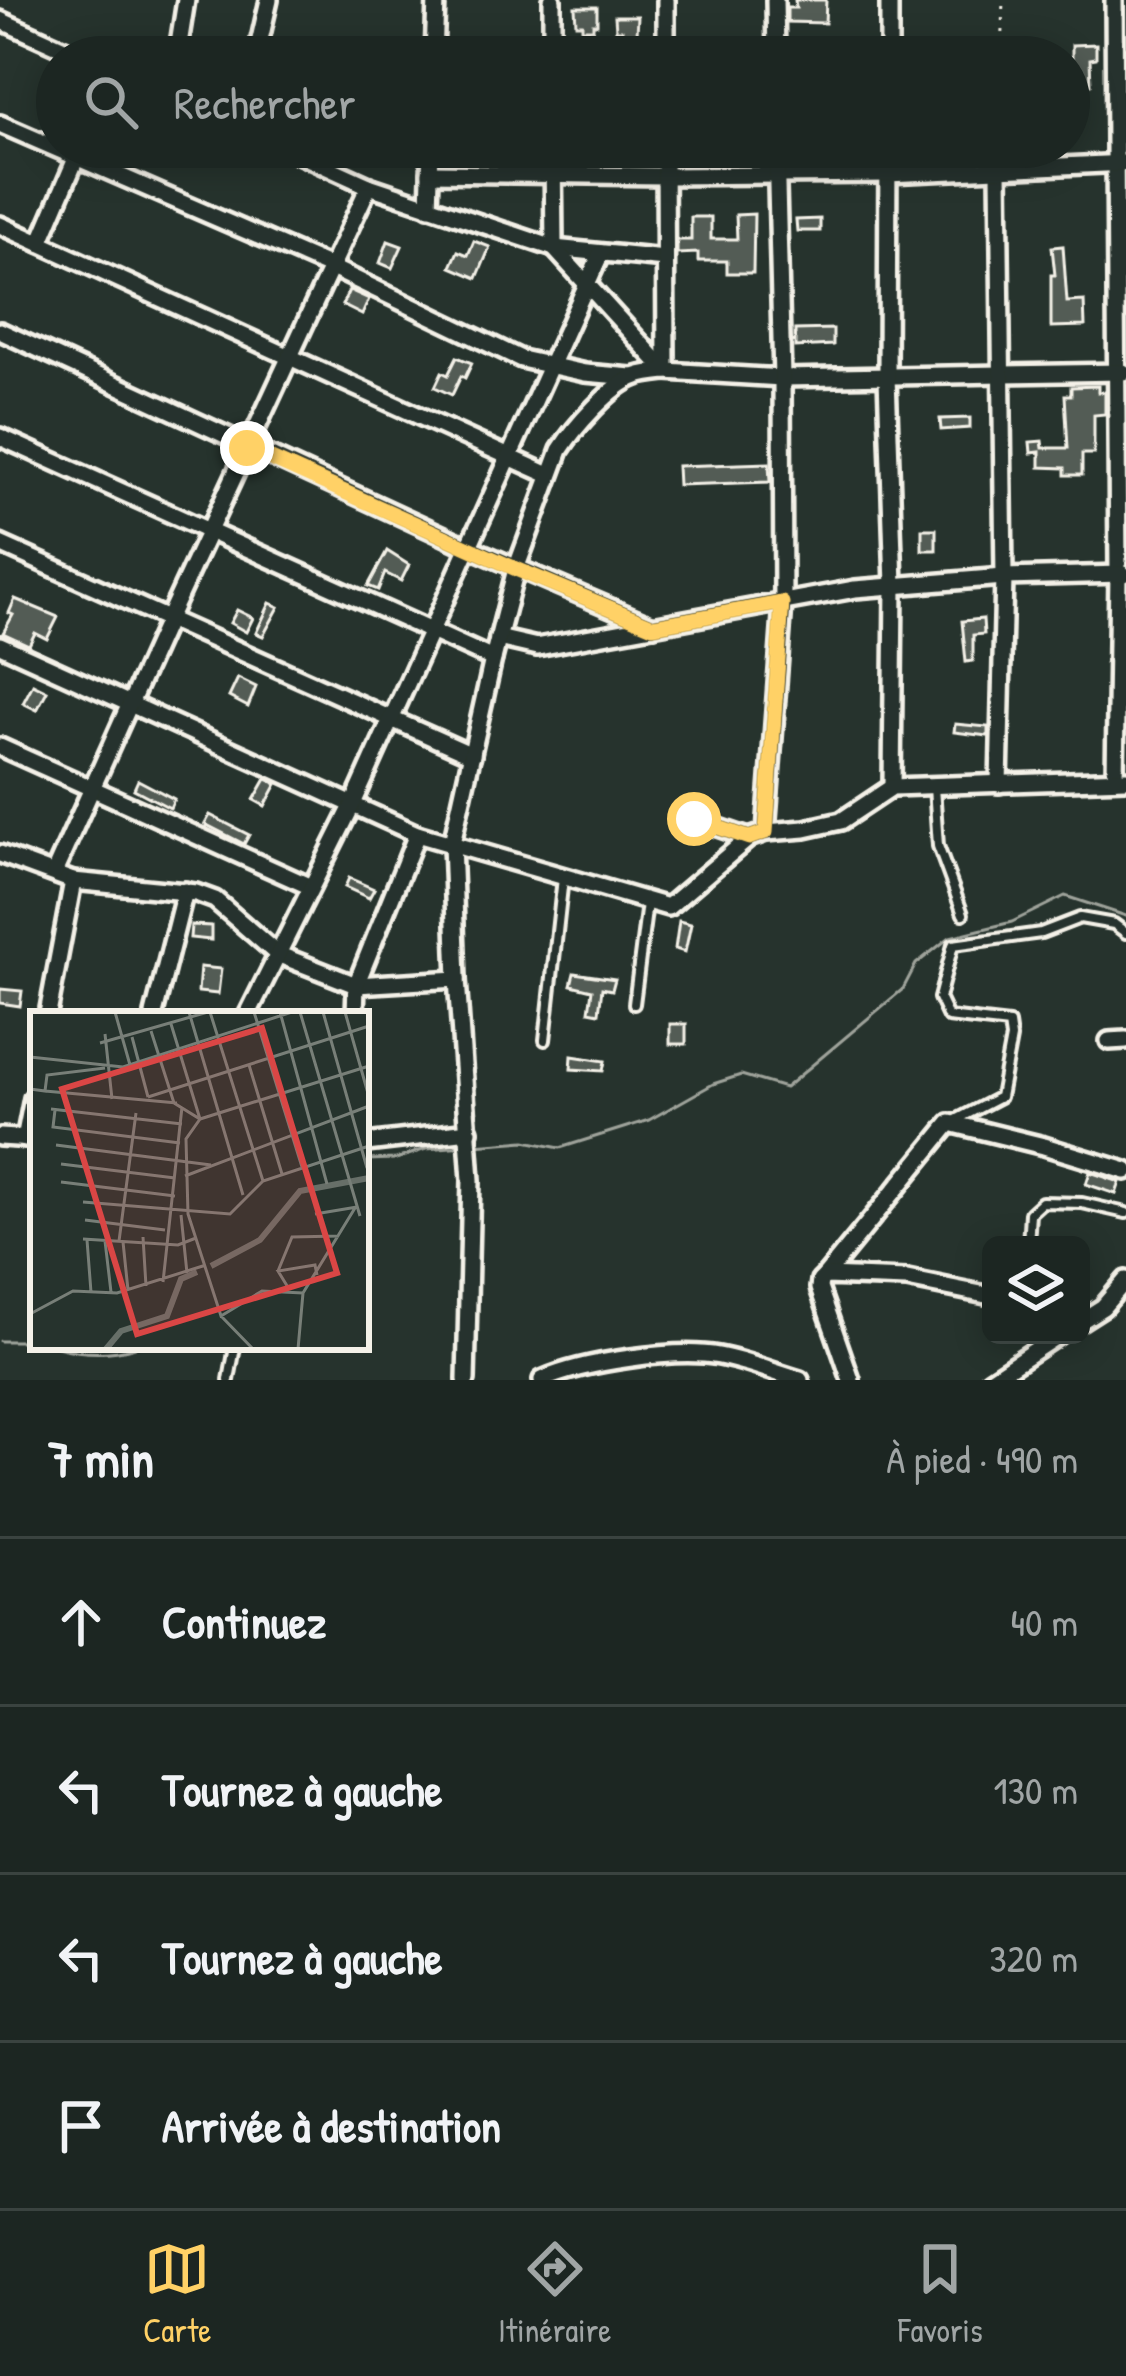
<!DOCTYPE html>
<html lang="fr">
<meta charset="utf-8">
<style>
body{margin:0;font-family:"Patrick Hand",sans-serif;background:#252e2a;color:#f1f3f6}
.controls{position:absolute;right:36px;bottom:36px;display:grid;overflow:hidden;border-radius:18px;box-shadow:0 6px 30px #0003}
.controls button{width:108px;height:108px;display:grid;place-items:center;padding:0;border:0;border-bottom:3px solid #3a4340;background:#1c2622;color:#f1f3f6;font:60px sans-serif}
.stop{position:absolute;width:36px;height:36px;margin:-27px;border:9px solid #ffd166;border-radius:50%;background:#fff}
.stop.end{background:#ffd166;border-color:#fff;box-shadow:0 3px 12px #0008}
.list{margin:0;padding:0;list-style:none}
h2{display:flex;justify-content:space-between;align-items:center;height:156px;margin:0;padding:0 48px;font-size:51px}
h2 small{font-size:39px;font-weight:400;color:#a0a5a5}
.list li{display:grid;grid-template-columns:78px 1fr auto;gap:36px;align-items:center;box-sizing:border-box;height:168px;padding:0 48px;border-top:3px solid #3a4340}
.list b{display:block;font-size:45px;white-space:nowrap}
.list em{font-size:39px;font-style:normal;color:#a0a5a5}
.icon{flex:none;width:66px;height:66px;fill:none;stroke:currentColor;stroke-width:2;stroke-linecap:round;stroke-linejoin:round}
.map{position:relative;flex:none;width:1126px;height:1380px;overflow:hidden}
.search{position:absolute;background:#1c2622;box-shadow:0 6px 30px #0003;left:36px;right:36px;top:36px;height:132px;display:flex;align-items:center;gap:30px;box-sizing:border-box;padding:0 42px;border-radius:66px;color:#a0a5a5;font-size:45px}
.sheet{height:828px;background:#1c2622}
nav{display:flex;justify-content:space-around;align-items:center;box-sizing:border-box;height:168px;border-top:3px solid #3a4340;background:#1c2622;font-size:33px;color:#a0a5a5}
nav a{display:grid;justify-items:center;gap:6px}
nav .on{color:#ffd166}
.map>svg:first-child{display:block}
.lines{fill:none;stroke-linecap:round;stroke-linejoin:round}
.stream{stroke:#9fa39b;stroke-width:3}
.building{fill:#525c55;stroke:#f4f1e8;stroke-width:3}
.lane-casing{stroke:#f4f1e8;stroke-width:16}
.street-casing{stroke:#f4f1e8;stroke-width:24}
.path{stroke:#f4f1e8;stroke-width:3;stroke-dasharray:3 9;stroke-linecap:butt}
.lane{stroke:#26332d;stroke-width:8}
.street{stroke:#26332d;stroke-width:15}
.route{stroke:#ffd166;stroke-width:15}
.inset-river{fill:none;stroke:#676f68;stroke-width:6}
.inset-road{fill:none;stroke:#787f78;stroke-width:3}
.view{fill:#da4645;fill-opacity:0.15;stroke:#da4645;stroke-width:6}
.inset-edge{fill:none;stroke:#f4f1e8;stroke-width:6}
</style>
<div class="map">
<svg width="1126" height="1380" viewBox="0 0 1126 1380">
<rect width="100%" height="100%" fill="#26332d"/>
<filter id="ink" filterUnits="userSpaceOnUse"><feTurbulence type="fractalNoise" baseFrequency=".00833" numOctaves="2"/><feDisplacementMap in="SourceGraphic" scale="24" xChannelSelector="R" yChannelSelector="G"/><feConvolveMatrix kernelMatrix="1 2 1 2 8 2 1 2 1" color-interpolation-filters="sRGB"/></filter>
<g filter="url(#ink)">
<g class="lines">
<g class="stream">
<polyline points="474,1145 525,1141 560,1148 649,1120 713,1084 741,1075 785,1088 903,989 916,964 950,937 1012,922 1065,896 1126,916"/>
<polyline points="366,1160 396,1159 426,1149 464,1146"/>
<polyline points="0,1341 33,1341"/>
<path d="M57,1347C83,1354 109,1355 135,1347"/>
</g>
</g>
<g class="building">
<polygon points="795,0 826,0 825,23 787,22 787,8 796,8"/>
<polygon points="575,7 597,7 597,24 593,24 593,29 582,29 582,24 576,24"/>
<polygon points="615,16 638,16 636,52 622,52 622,30 616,30"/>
<polygon points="1096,44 1096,58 1090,59 1091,84 1077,85 1077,77 1072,77 1072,45"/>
<polygon points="754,214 753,273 727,273 727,261 698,261 698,253 677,254 677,240 691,240 691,217 711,217 711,239 737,239 736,215"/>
<polygon points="820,219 820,231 797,231 796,220"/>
<polygon points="388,241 402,246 392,268 380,263"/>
<polygon points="474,241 490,247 477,278 451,267 458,251 468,255"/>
<polygon points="1063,246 1067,302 1084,301 1085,326 1051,327 1051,275 1055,275 1052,247"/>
<polygon points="349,290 369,299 362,315 342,305"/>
<polygon points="833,329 833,345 795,347 795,330"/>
<polygon points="457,357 472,363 465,378 461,376 452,395 435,387 442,372 448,375"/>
<polygon points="1098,386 1098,392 1105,392 1105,414 1094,415 1094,454 1082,454 1082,475 1065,475 1065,468 1040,467 1040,452 1031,453 1030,442 1042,441 1043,448 1068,448 1065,395 1071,395 1071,387"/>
<polygon points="970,418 970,428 941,430 940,419"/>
<polygon points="769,463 770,482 678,485 677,466"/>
<rect x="922" y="529" width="14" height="21"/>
<polygon points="387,551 409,565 401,581 385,573 378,590 368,586"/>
<polygon points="15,599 58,617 47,639 35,633 29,645 3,633 13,615 9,613"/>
<polygon points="270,603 279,607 263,636 256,633"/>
<polygon points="237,610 253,618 246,632 230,623"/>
<polygon points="983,619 984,634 973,635 973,661 966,662 962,621"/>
<polygon points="238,678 256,687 248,707 229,697"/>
<polygon points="33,684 47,691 37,710 23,703"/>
<polygon points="955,724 988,727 988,736 954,732"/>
<polygon points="266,779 277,784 265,806 254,800"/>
<polygon points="138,780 174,799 170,808 134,789"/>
<polygon points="210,815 249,835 244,844 205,824"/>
<polygon points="349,878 374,889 369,898 345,887"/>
<polygon points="679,921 691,924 685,952 675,949"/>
<polygon points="191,925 211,926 211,940 190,938"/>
<polygon points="200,967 221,969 218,994 198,992"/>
<polygon points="574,973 615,979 612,990 602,988 599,1013 589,1011 592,990 571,985"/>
<polygon points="0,989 22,991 20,1006 0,1003"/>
<rect x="670" y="1024" width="16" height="20"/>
<polygon points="572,1056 605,1061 603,1071 571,1069"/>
<polygon points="1090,1172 1120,1182 1116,1194 1086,1184"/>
</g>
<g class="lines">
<defs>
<g id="lane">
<polyline points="934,787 938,846 963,914"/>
<polyline points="634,1004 647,903"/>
<polyline points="545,1040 563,878"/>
<polyline points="954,1121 1000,1097 1011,1038 1009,1024 948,1017 939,998 953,945 1041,933 1080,918 1114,924 1126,933"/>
<polyline points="1028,1245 1030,1213 1042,1202 1082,1203 1126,1213"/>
<polyline points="229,1380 235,1347"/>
</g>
<g id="street">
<polyline points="552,0 552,57"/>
<polyline points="775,0 776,57"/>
<polyline points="1114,0 1118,574 1115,779"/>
<polyline points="0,20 82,57"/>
<polyline points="177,57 186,0"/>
<polyline points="256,57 269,0"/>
<polyline points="434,57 436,0"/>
<polyline points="666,57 666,0"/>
<polyline points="889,57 889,0"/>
<polyline points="0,124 330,267 521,359 585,373 632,377"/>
<polyline points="283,147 369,186 554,248 665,259"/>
<polyline points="553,147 554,248 666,371 782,378 1123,372"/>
<polyline points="888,147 887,377 894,585 892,787"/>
<polyline points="999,171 1004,577 999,784"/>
<polyline points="430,173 665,176 887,174 1126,163"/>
<polyline points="429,207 431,147"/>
<polyline points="0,225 549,475"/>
<polyline points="40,243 81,147"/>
<polyline points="0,331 468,547 653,626"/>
<polyline points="0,437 493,659"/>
<polyline points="0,544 472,755"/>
<polyline points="498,638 537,647 855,589 1004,577 1123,574"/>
<polyline points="0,645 417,834 668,907 749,838 766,832 805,829 841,821 892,787 1126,779"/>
<polyline points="0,747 311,887"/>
<polyline points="694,819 749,838"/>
<polyline points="766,832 783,603 782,378 776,147"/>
<polyline points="0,854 73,881 196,893 215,900 277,954 356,985 457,979"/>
<polyline points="54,873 168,619 369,186"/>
<polyline points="48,1014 73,881"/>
<polyline points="154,1014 185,891"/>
<polyline points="248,1014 353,804 601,253"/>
<polyline points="355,1014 356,985 417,834"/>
<polyline points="1109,1041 1126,1040"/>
<polyline points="0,1137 33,1139"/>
<polyline points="25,1139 33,1098"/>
<polyline points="366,1143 469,1131"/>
<polyline points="825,1276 950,1123 1044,1146 1126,1171"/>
<polyline points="1081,1321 1103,1307 1126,1280"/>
<path d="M466,1380L471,1180L457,979L452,843L493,659L516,569L560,450C574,428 612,384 637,376C646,373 657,372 666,371L665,147"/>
<path d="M542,1380C582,1362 676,1348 719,1356C746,1361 773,1372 800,1380"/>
<polyline points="851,1380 819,1288 820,1281 825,1276 907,1279 991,1296"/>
<polyline points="990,1380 1058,1335"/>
</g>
</defs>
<use href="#lane" class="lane-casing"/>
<use href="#street" class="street-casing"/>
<g class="path">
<polyline points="1001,57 1003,0"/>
<polyline points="999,157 999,147"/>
</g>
<use href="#lane" class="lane"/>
<use href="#street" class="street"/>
</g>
</g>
<g class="lines" filter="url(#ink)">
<polyline class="route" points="247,448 516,569 653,626 782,603 766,832 749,838 694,819"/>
</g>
<g transform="translate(30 1011)">
<rect width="339" height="339" fill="#26332d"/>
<path class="inset-river" d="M181,255L230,229L270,180L339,167M76,338L91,320L137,305L151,268L167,261"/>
<path class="inset-road" d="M85,1L100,54M159,1L213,184M180,1L233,170M224,1L272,156M250,1L297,173M270,1L330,205M293,1L337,157M315,1L339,86M141,13L170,108L156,128L158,203L191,305L232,280L273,282M121,20L144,92L170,108L339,55M75,23L82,88M102,26L118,86M70,32L178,1M0,46L93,56L262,1M219,54L252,163M0,78L15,80L17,64L75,57M15,80L147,92M118,86L339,15M21,98L152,113M25,99L23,116L150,132M26,134L181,154M31,153L145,167M155,165L339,95M31,171L145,185M53,191L200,203L233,170L339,135M285,203L327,196M151,204L157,262M55,209L135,219M113,226L116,275M53,228L148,234L166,227M57,229L61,281M75,230L81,281M89,230L106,102M93,231L98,279M248,260L262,226L309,225M133,271L152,96M259,278L248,260L285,254L287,264M0,303L43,280L87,282L176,254M191,305L223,338M268,338L273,282L325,197"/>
<path class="view" d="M232,17L307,262L107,323L32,78Z"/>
<rect width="339" height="339" class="inset-edge"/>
</g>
</svg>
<div class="controls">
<button><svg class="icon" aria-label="layers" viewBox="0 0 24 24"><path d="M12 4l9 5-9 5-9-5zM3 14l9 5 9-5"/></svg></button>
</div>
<div class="stop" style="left:694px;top:819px"></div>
<div class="stop end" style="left:247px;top:448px"></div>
<div class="search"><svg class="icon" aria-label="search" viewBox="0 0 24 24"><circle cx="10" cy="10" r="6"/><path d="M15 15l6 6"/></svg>Rechercher</div>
</div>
<section class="sheet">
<h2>7 min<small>À pied · 490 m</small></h2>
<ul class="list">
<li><svg class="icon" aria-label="ahead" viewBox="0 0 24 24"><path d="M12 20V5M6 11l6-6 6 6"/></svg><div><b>Continuez</b></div><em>40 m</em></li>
<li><svg class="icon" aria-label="left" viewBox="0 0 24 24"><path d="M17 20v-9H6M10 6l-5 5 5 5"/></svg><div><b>Tournez à gauche</b></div><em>130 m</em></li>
<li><svg class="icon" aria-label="left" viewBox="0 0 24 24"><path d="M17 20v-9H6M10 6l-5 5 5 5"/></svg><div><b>Tournez à gauche</b></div><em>320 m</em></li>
<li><svg class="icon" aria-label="arrive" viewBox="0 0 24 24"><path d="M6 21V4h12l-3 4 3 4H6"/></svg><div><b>Arrivée à destination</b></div></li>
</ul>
</section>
<nav>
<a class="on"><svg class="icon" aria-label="map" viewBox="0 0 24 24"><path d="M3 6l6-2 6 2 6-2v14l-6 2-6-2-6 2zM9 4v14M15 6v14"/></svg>Carte</a>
<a><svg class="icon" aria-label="directions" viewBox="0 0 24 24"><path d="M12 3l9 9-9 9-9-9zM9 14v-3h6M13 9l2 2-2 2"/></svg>Itinéraire</a>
<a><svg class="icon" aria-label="saved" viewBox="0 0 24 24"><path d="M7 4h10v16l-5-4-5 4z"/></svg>Favoris</a>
</nav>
